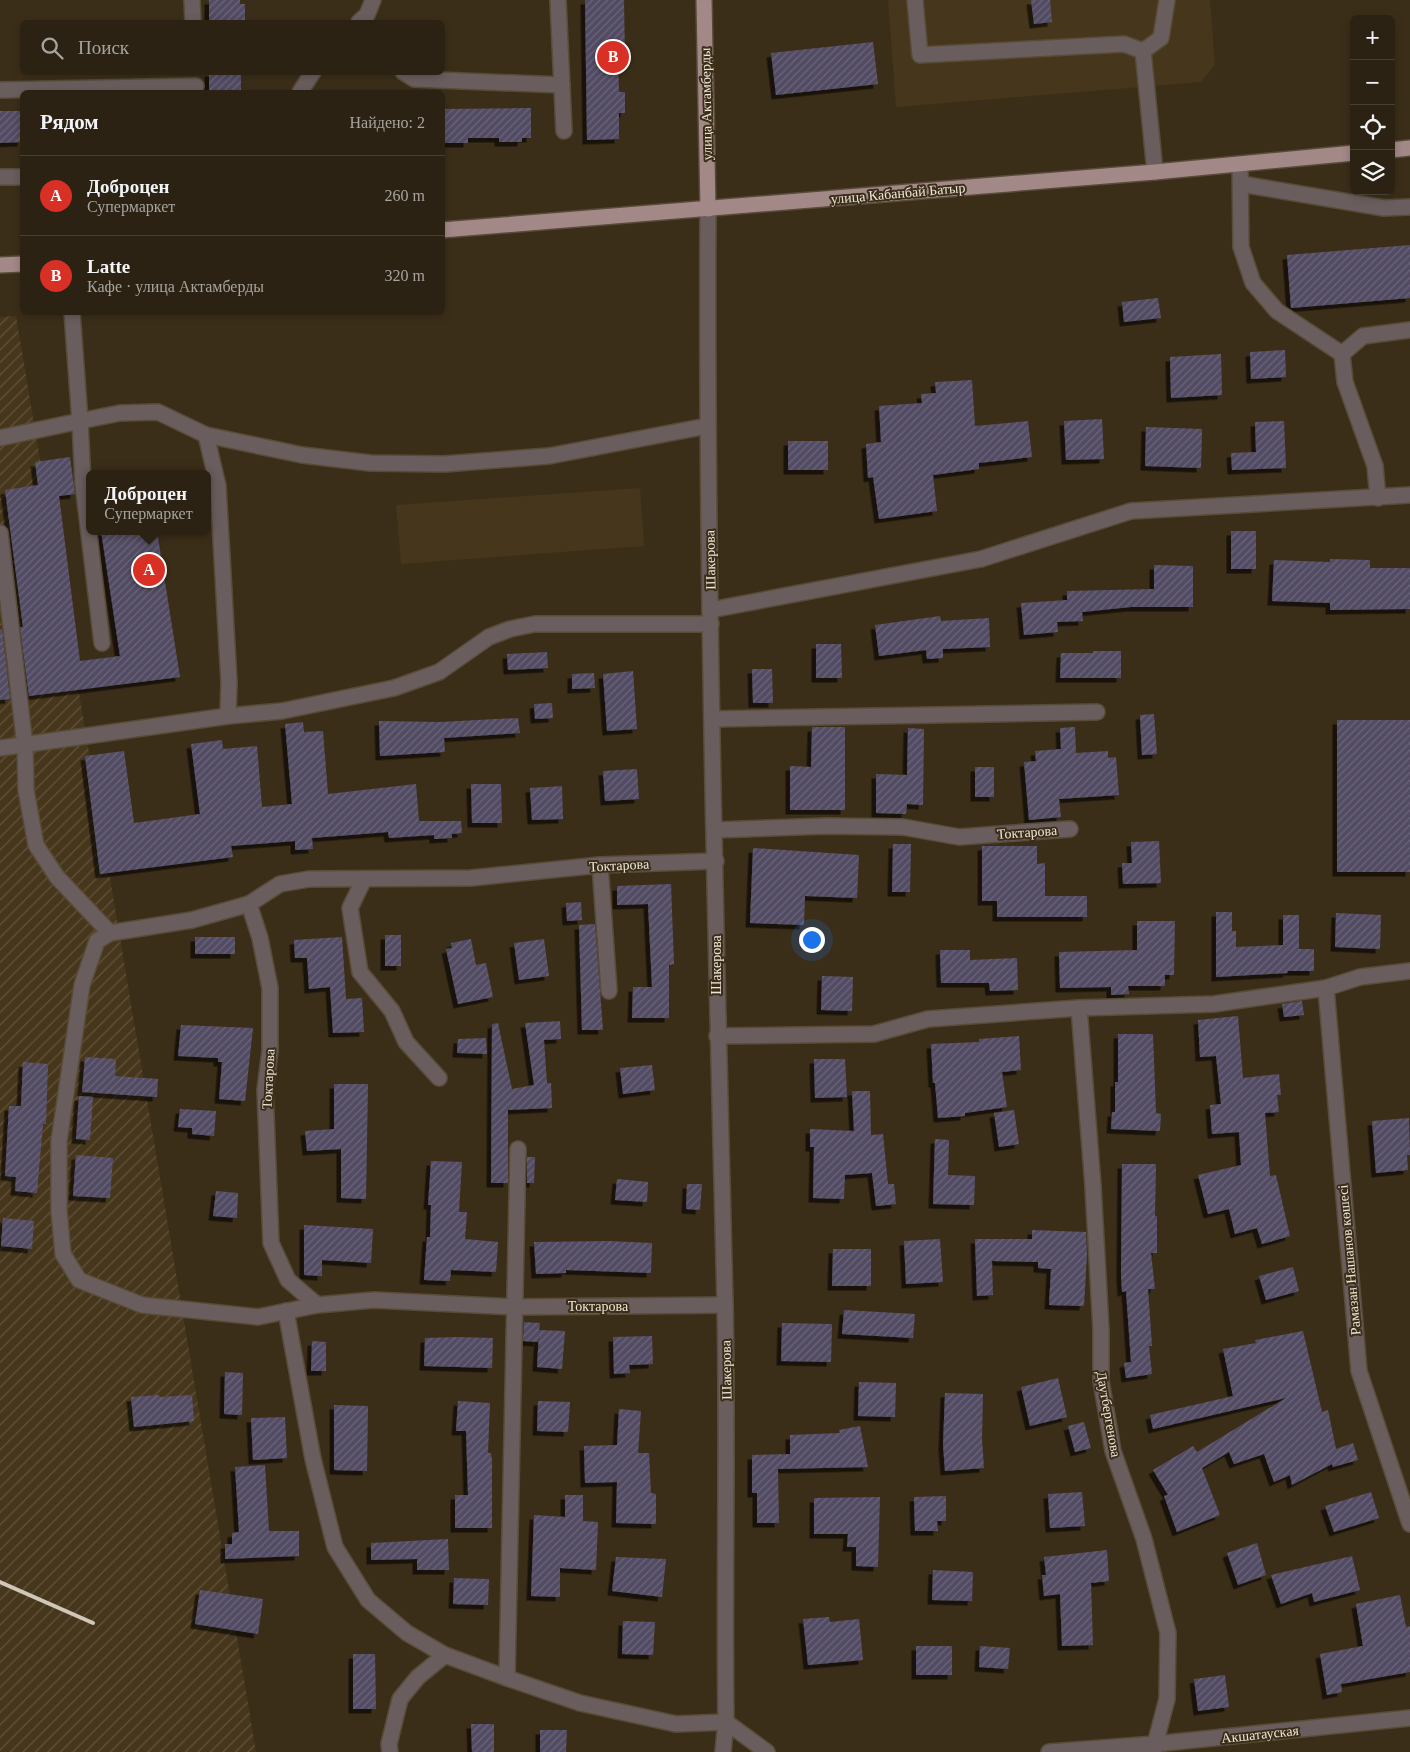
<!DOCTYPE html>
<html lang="ru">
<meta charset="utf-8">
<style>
body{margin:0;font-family:"Times New Roman",serif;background:#382f21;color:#f1f3f6}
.controls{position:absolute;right:15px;top:15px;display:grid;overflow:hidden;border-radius:8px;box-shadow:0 2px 8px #0003}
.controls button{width:45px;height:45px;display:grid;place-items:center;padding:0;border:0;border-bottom:1px solid #483f33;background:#2c2213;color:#f1f3f6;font:25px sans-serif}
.you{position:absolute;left:811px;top:939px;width:18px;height:18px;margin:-12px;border:4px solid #fff;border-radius:50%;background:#1a73e8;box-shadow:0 0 0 8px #1a73e833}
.badge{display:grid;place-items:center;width:32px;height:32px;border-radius:50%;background:#d93025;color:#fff;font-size:16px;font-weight:700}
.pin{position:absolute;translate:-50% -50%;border:2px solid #fff;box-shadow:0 1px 5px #0006}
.popup{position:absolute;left:86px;top:470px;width:125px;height:65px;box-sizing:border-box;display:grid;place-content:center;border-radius:8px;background:#2c2213;filter:drop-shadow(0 1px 4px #0005);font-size:16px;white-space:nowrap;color:#a6a4a0}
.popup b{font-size:19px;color:#f1f3f6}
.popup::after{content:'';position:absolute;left:50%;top:100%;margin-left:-10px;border:10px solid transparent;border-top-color:#2c2213}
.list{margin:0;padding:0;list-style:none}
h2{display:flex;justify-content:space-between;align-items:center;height:65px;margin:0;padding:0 20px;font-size:21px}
h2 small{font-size:16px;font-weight:400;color:#a6a4a0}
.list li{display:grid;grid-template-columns:32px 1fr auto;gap:15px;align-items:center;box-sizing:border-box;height:80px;padding:0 20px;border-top:1px solid #483f33}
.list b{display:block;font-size:19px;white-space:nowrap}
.list p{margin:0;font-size:16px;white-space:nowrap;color:#a6a4a0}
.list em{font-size:16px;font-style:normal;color:#a6a4a0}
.icon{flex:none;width:28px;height:28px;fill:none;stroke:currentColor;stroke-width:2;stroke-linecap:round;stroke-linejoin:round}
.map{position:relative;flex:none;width:1410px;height:1752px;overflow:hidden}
.search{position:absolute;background:#2c2213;box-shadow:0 2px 8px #0003;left:20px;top:20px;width:425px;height:55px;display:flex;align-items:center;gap:12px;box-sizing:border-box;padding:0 18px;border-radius:8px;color:#a6a4a0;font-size:19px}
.panel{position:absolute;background:#2c2213;box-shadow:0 2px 8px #0003;left:20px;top:90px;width:425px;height:225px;border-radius:8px}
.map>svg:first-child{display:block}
.built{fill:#46361b}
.industrial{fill:url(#industrial-furrows)}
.building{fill:url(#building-hatch);filter:url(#shadow)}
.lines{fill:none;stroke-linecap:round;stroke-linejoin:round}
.minor-casing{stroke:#584b38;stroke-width:18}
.major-casing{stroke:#584b38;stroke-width:18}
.minor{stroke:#6a5d5d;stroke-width:15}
.major{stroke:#a38888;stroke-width:15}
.rail{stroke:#cfc7b8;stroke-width:4}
.labels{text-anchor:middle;stroke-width:4;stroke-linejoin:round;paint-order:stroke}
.street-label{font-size:14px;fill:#eee6d9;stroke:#3b2e19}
</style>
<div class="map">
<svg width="1410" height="1752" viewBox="0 0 1410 1752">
<defs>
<pattern id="industrial-furrows" width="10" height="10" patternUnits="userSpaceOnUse" patternTransform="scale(1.25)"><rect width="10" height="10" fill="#46361b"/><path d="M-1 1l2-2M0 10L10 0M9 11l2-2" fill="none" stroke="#61533c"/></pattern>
<pattern id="building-hatch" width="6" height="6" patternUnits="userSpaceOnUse" patternTransform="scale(1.25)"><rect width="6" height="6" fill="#524c63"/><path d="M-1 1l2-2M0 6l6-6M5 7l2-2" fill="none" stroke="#6b6679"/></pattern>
<filter id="shadow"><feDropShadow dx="-4.5" dy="4.5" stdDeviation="0" flood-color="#0009"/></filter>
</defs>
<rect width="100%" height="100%" fill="#3b2e19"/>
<g class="built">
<polygon points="888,0 1210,0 1215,65 1201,82 896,107"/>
<polygon points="640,488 644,546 401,564 396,505"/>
</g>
<polygon class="industrial" points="16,316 256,1752 0,1752 0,317"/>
<g class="building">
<polygon points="209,0 240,0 240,4 245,4 245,22 209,22"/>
<polygon points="585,0 624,0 625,57 618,57 619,92 625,92 625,113 619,113 619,139 587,140"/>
<polygon points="1031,0 1050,0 1052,22 1034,24"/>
<polygon points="873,42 878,84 776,95 771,53"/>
<rect x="209" y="72" width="32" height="20"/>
<polygon points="531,108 531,138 522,138 522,142 499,142 499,138 468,138 468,143 442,143 442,109"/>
<polygon points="0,111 22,111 22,142 0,143"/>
<polygon points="1410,245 1410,298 1291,308 1287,255"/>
<polygon points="1158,298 1161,318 1124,322 1122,302"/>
<polygon points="1285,350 1286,377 1251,379 1250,352"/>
<polygon points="1221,354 1222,395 1171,398 1170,357"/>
<polygon points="972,380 975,426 1028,421 1032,457 979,463 979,469 933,475 937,511 879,519 873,477 868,478 866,444 881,442 879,406 922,403 921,394 936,393 935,382"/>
<polygon points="1102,419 1104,459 1066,460 1064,421"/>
<polygon points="1284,421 1286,468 1232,470 1231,453 1256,452 1255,422"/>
<polygon points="1146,427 1202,429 1201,468 1145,466"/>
<rect x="788" y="441" width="40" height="29"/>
<polygon points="70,457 75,494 59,496 80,661 120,656 101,531 157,531 180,677 29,696 20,627 23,627 5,490 38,485 35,462"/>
<rect x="1231" y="531" width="25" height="38"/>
<polygon points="1330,559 1370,560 1370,568 1410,568 1410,609 1330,610 1330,603 1272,601 1274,560 1330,562"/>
<polygon points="1154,565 1193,566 1193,607 1131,607 1082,612 1083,621 1057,622 1058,632 1024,635 1021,603 1067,600 1067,591 1154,589"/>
<polygon points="940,616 941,621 989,618 990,647 943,649 943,658 927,659 926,650 879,656 875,625"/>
<polygon points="2,629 10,699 0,700 0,630"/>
<polygon points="816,644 841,644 842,678 816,678"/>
<polygon points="1093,651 1121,651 1121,678 1060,678 1061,653 1093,653"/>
<polygon points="547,652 548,668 508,670 507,654"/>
<polygon points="752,669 772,669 773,703 753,703"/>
<polygon points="633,671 637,729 607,731 603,674"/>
<polygon points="594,673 595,688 572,689 572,674"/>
<polygon points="552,703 553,718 535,719 534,704"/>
<polygon points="1154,714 1157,754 1142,755 1140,715"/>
<polygon points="518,718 520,733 444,738 445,752 380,756 379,721 440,722"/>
<rect x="1337" y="720" width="73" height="152"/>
<polygon points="303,722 304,732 323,731 328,794 416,784 419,821 461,821 462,833 452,834 452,838 434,839 434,835 389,838 388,832 312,838 313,849 295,850 295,841 231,846 233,857 100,874 85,756 124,751 134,823 200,814 191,744 222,740 223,749 257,746 262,807 292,804 285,724"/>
<polygon points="812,727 845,727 845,810 790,810 790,766 811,767"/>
<polygon points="1075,727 1076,753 1108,751 1108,758 1116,757 1119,795 1059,799 1061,817 1029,820 1024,762 1036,761 1035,751 1061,749 1060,728"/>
<polygon points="908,728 924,729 923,805 907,804 906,814 876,813 876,774 907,775"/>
<rect x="975" y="767" width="19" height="30"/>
<polygon points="637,769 639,799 605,801 603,771"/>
<polygon points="471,784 501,784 502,823 472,823"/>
<polygon points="562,786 563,819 532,820 530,788"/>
<polygon points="1159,841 1161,883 1123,884 1122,863 1132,863 1131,842"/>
<polygon points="893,844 911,844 910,892 892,892"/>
<polygon points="982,846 1037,846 1037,864 1045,863 1045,896 1087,896 1087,917 997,917 997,901 982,901"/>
<polygon points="753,848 859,855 857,898 805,896 804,925 750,923"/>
<polygon points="671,884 674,964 669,965 669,1018 632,1018 633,987 652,987 648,904 617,905 617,886"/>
<polygon points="581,902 582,920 567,921 566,903"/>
<polygon points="1216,912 1232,912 1232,931 1236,931 1236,947 1283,945 1283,915 1299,915 1299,949 1314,949 1314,971 1287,971 1288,973 1216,977"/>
<polygon points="1336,913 1381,915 1380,949 1335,947"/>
<polygon points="1137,921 1175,921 1174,975 1165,975 1165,986 1128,986 1129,994 1111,995 1111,987 1060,988 1059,952 1137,950"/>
<polygon points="595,924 603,1030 582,1030 579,925"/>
<rect x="385" y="935" width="16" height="31"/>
<rect x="195" y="937" width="40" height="17"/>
<polygon points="342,937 346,999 362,998 364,1032 333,1033 330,987 309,989 307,958 295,958 294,940"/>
<polygon points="471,939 476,965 486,963 493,997 458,1004 446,949 452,948 451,943"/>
<polygon points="544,939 549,976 519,980 514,943"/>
<polygon points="940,950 970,950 970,960 1017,958 1018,990 990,991 989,983 941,983"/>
<polygon points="822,976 853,977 852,1011 821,1010"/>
<polygon points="1302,1001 1304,1015 1284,1017 1282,1004"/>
<polygon points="1238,1016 1243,1078 1279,1074 1281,1095 1277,1095 1279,1112 1265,1113 1270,1176 1276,1175 1290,1236 1262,1244 1257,1228 1235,1234 1229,1209 1208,1214 1198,1175 1241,1165 1239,1132 1212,1134 1210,1105 1221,1104 1216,1056 1200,1057 1198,1020"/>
<polygon points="560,1021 561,1039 544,1040 547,1083 551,1083 552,1108 508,1110 508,1183 491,1183 492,1024 498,1023 512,1089 534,1085 525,1023"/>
<polygon points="181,1025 253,1028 245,1101 219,1099 222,1062 218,1062 218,1058 178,1056"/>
<polygon points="1118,1034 1153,1034 1156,1113 1161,1114 1160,1131 1111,1129 1112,1112 1115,1112 1115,1082 1118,1082"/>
<polygon points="1019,1036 1021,1070 1002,1072 1007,1107 965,1113 965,1116 938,1118 935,1083 933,1083 931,1044 979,1042 979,1039"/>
<polygon points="486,1038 487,1054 457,1053 458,1039"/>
<polygon points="85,1057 116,1059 115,1076 158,1079 157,1097 82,1092"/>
<polygon points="814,1059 845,1059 847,1097 815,1098"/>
<polygon points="23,1062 48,1064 46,1124 43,1124 37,1193 15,1191 16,1177 5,1176 9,1106 21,1106"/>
<polygon points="652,1065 655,1090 623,1094 620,1068"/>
<polygon points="334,1084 368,1084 366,1199 341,1198 341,1149 307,1151 305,1131 334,1129"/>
<polygon points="852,1091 870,1091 871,1135 883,1134 888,1184 894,1184 896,1204 876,1206 872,1173 845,1175 844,1199 813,1198 814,1147 810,1147 810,1129 854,1131"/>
<polygon points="79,1096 93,1097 90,1140 76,1139"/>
<polygon points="180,1109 216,1111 214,1136 192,1134 192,1128 178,1127"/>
<polygon points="1014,1110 1019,1144 999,1147 994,1113"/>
<polygon points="1409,1118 1410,1155 1407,1155 1408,1170 1376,1173 1372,1121"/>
<polygon points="935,1139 949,1140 948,1175 975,1176 974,1205 933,1204"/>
<polygon points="76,1155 113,1158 110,1198 73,1196"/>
<polygon points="527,1157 535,1157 534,1183 527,1183"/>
<polygon points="431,1161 462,1162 459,1212 467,1212 465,1239 498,1242 496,1272 451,1270 450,1281 424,1280 427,1237 430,1237 431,1205 428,1205"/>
<polygon points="1122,1164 1156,1164 1155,1216 1157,1216 1157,1253 1151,1253 1155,1289 1148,1289 1152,1346 1149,1346 1152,1374 1126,1378 1124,1363 1131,1362 1126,1291 1122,1292 1121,1274"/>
<polygon points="617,1179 648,1182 647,1202 615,1200"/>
<polygon points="687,1184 702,1184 700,1210 686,1209"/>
<polygon points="216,1191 238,1193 237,1218 213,1216"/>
<polygon points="3,1218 34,1221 32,1249 1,1246"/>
<polygon points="304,1225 373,1229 371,1263 322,1260 322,1276 304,1275"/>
<polygon points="1032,1230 1086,1232 1087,1255 1084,1306 1049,1305 1051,1269 1038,1268 1038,1262 992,1261 993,1295 977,1296 975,1239 1032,1239"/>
<polygon points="940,1239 943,1282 906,1284 904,1241"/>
<polygon points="609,1241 652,1243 651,1273 566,1270 566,1273 536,1274 534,1242"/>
<polygon points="833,1249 871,1249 871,1286 832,1286"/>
<polygon points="1293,1267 1299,1291 1266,1300 1259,1276"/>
<polygon points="844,1310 915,1314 913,1338 842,1334"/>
<polygon points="524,1322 540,1323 539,1330 565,1331 562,1369 537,1367 539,1332 538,1342 523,1341"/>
<polygon points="782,1323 832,1324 831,1362 781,1361"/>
<polygon points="1303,1331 1322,1412 1328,1410 1336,1449 1353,1443 1358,1460 1333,1467 1332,1464 1292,1485 1290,1475 1274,1482 1264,1454 1234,1464 1229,1452 1202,1468 1220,1515 1177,1532 1164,1496 1168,1495 1153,1470 1193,1446 1197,1452 1286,1398 1153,1429 1150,1415 1233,1396 1223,1349 1256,1343 1255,1340"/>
<polygon points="652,1336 653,1364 629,1365 630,1373 614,1374 613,1337"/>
<polygon points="458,1337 493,1338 492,1368 424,1366 425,1338"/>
<polygon points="312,1341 326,1342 326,1371 311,1371"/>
<polygon points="225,1372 243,1373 242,1415 224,1414"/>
<polygon points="1058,1378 1067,1417 1030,1426 1021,1387"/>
<polygon points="859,1382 896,1383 895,1417 858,1416"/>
<polygon points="945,1393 983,1394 982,1439 984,1468 945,1471 943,1445"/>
<polygon points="159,1395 160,1397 192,1395 194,1421 134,1427 131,1397"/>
<polygon points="458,1401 490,1403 488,1453 491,1453 492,1460 492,1528 455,1528 455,1495 468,1495 466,1431 456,1431"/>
<polygon points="538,1401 570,1402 568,1432 537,1431"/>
<polygon points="334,1405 368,1406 367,1471 334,1470"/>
<polygon points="619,1409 641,1411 638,1453 649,1453 651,1493 656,1494 656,1524 616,1523 617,1482 585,1483 584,1446 617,1445"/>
<polygon points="285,1417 287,1458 253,1460 251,1418"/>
<polygon points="1084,1422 1091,1448 1075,1452 1068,1426"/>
<polygon points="860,1426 868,1467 778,1469 779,1523 757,1523 757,1493 752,1493 752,1455 790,1454 790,1435 840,1433 839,1430"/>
<polygon points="265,1465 269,1531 299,1531 299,1556 225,1559 225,1544 232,1544 232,1533 239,1532 235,1467"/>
<polygon points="1082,1492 1085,1526 1050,1528 1048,1494"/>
<polygon points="1371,1492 1379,1518 1334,1532 1325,1506"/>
<polygon points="565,1495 583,1495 583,1521 598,1522 596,1570 560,1568 560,1597 531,1596 534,1515 565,1517"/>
<polygon points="946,1496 946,1521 937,1521 938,1531 915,1531 914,1497"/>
<polygon points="880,1497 878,1567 856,1566 856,1547 847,1547 848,1534 814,1534 814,1498"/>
<polygon points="448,1539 449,1570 417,1570 417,1559 371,1560 371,1543"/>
<polygon points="1257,1543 1266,1575 1238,1585 1227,1553"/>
<polygon points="1107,1550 1109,1581 1091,1583 1093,1645 1062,1646 1060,1594 1044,1596 1042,1575 1046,1575 1044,1557"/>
<polygon points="1352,1556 1360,1590 1314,1602 1312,1593 1281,1604 1271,1575"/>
<polygon points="616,1557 666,1559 662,1597 612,1591"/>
<polygon points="933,1570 973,1572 972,1601 932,1600"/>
<polygon points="454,1578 489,1579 488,1605 453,1604"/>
<polygon points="200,1590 263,1599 258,1634 195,1624"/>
<polygon points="1400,1595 1406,1627 1410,1626 1410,1672 1341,1684 1342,1692 1327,1695 1320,1654 1363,1646 1356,1604"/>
<polygon points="829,1617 830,1622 859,1619 863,1660 808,1665 803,1619"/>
<polygon points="623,1621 655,1622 653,1655 622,1654"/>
<rect x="916" y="1646" width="36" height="29"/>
<polygon points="980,1646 1010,1648 1008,1669 979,1667"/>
<polygon points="353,1654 375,1654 376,1709 353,1709"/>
<polygon points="1225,1675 1229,1707 1198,1711 1194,1679"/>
<polygon points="471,1724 494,1724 494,1752 472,1752"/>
<polygon points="540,1730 567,1730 566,1752 540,1752"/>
</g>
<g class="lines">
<defs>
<g id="minor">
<polyline points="192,0 193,22"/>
<polyline points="558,0 564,131"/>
<polyline points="915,0 920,55 1124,44 1143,51 1155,172"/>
<polyline points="359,22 367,15 373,0"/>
<polyline points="1143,51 1161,38 1167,0"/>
<polyline points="403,72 414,79 562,85"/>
<polyline points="0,90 196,86"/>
<polyline points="300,92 313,72"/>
<polyline points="1240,164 1241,247 1253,283 1277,311 1342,354"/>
<polyline points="0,177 22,177"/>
<polyline points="1241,184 1384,208 1410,207"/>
<path d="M708,209C706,574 716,939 725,1303C728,1443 724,1582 726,1722L723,1752"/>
<polyline points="206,435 302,455 370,463 444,464 549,456 707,426"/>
<polyline points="0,438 80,421 72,312"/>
<polyline points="1378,498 1375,466 1345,382 1342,354 1363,336 1410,330"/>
<polyline points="0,533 25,746 26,790 36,845 57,877 110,933"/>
<polyline points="710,610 981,559 1131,511 1410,495"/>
<polyline points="228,716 282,711 394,688 439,672 489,637 510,629 535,624 711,624"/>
<polyline points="712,719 1097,712"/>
<polyline points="0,748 228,716 229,682 218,486 206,435 158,412 120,413 80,421 83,484 102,643"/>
<polyline points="715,830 826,826 903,827 959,837 1070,829"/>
<polyline points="716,861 600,865 471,878 309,879 280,884 249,904 260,938 270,988 270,1051 265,1090 271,1243 288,1280 317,1305 374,1300 515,1307 725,1305"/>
<polyline points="600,865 609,991"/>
<polyline points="364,879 350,908 360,972 392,1011 406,1042 439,1078"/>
<polyline points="249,904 192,920 110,933 97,941 82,985 59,1141 59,1211 63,1254 79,1280 142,1305 258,1317 317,1305"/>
<polyline points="1326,988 1359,1371 1410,1524"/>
<polyline points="1079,1008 1093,1186 1101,1330 1101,1381 1113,1451 1144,1539 1168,1633 1167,1699 1153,1752"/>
<polyline points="717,1036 874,1034 928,1019 1079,1008 1214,1004 1326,988 1360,977 1410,971"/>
<polyline points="286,1311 313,1459 335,1547 368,1600 407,1633 445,1655 507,1678 580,1703 676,1724 726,1722"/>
<polyline points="507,1678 518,1149"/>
<polyline points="726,1722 767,1752"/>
<polyline points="390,1752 389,1744 400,1699 418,1677 445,1655"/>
<polyline points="1049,1752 1155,1744 1410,1718"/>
</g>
<g id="major">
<polyline points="704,0 708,209"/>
<polyline points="1391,150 1410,148"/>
<polyline points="442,230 1155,172 1354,153"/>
<polyline points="0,265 22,264"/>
</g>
</defs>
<use href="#minor" class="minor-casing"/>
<use href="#major" class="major-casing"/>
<use href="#minor" class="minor"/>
<use href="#major" class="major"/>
<polyline class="rail" points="0,1582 93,1623"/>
</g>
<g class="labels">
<g class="street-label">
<text transform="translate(706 104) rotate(-91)" y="5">улица Актамберды</text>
<text transform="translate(898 193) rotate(-5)" y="5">улица Кабанбай Батыр</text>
<text transform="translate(710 560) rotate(-91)" y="5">Шакерова</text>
<text transform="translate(1027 832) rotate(-4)" y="5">Токтарова</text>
<text transform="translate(619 865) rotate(-3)" y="5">Токтарова</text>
<text transform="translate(716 965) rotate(-90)" y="5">Шакерова</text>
<text transform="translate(268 1079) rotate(-87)" y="5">Токтарова</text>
<text transform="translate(1349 1260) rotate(-95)" y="5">Рамазан Нашанов көшесі</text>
<text x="598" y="1311">Токтарова</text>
<text transform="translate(726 1370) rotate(-91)" y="5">Шакерова</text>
<text transform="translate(1109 1414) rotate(80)" y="5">Даутбергенова</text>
<text transform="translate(1260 1734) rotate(-6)" y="5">Акшатауская</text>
</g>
</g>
</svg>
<div class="controls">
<button>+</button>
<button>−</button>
<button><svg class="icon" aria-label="locate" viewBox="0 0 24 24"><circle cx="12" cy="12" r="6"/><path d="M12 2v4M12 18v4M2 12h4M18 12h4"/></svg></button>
<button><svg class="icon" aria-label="layers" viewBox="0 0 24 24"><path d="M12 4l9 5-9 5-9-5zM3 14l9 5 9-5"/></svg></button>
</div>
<div class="you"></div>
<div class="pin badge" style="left:149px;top:570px">A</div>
<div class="popup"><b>Доброцен</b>Супермаркет</div>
<div class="pin badge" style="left:613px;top:57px">B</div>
<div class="search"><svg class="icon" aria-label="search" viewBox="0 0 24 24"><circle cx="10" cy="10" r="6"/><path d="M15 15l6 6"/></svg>Поиск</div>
<section class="panel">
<h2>Рядом<small>Найдено: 2</small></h2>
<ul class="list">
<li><span class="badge">A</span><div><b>Доброцен</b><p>Супермаркет</p></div><em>260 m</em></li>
<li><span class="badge">B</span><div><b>Latte</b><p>Кафе · улица Актамберды</p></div><em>320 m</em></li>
</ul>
</section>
</div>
